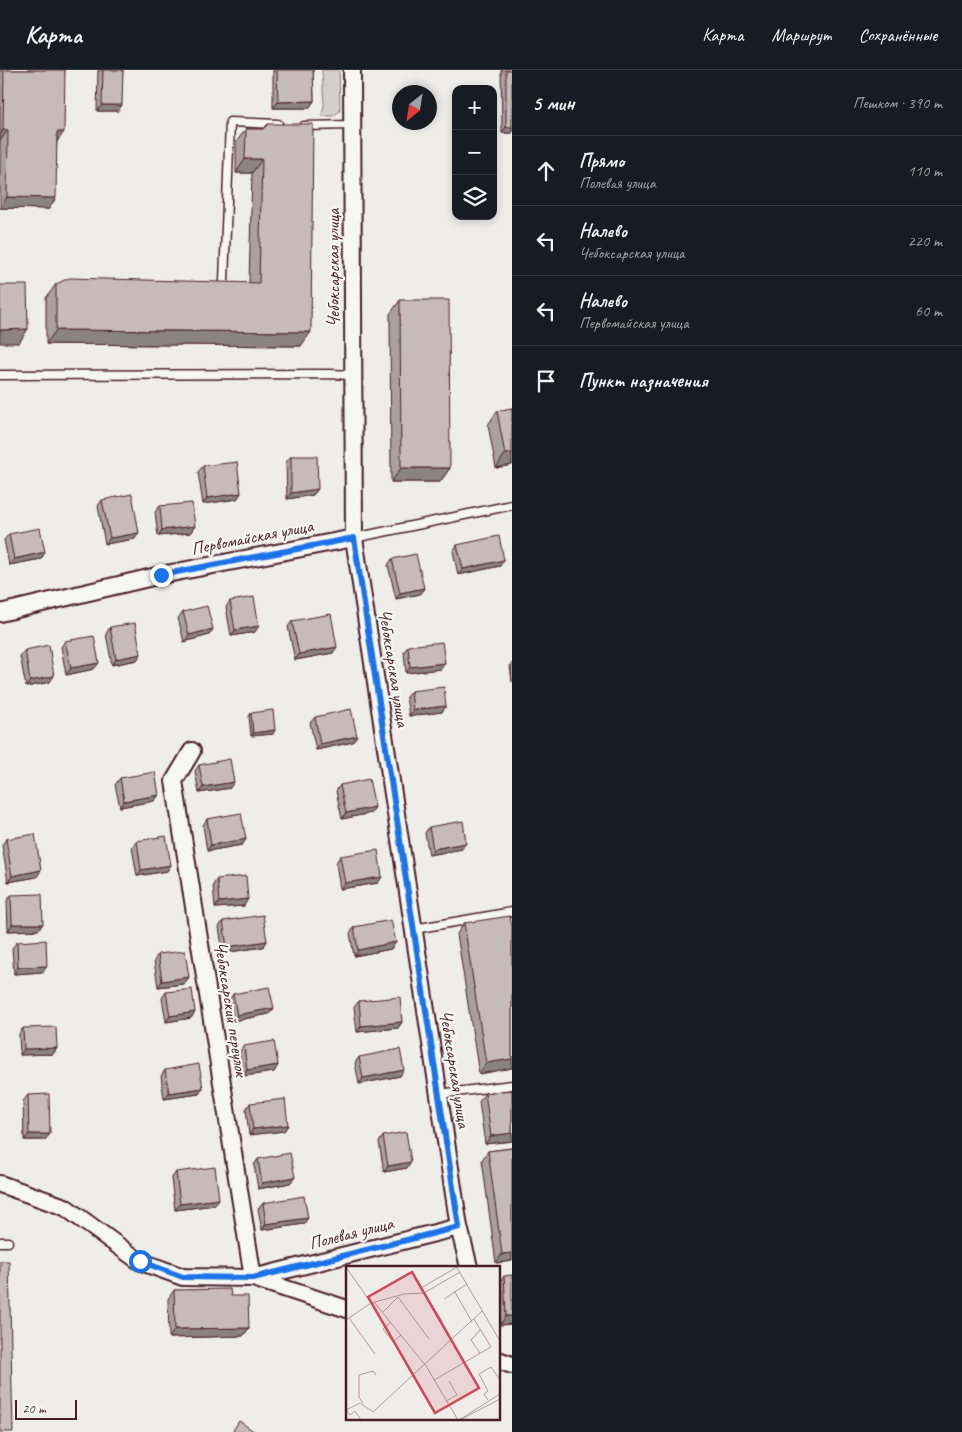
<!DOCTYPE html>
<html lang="ru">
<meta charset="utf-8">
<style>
body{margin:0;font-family:Caveat,sans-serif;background:#20242c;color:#f1f3f6}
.controls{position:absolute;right:15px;top:15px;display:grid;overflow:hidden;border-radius:10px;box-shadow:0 2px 8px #0003}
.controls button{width:45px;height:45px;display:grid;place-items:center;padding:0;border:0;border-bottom:1px solid #363941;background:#171b24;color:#f1f3f6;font:25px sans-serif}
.compass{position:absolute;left:392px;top:15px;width:45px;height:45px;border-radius:50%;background:#171b24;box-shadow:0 2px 8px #0003;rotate:210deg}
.scale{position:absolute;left:15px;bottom:12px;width:62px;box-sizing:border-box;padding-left:5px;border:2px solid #4a1f2b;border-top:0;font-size:14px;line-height:18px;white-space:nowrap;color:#4a1f2b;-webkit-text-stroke:4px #f6f6f2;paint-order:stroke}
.stop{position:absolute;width:15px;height:15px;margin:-11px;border:4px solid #1a73e8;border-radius:50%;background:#fff}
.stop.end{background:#1a73e8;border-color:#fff;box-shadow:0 1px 5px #0008}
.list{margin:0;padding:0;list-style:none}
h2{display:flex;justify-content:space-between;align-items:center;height:65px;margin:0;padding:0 20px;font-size:21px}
h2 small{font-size:16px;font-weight:400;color:#9ea1a6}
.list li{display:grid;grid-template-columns:32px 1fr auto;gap:15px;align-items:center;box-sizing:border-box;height:70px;padding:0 20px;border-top:1px solid #363941}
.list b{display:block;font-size:19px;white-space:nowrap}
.list p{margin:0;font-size:16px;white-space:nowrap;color:#9ea1a6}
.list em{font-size:16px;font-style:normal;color:#9ea1a6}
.icon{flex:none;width:28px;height:28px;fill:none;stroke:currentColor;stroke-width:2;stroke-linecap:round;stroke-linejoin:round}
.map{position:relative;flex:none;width:512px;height:1362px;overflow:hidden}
header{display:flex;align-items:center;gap:30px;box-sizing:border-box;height:70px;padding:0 25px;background:#171b24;border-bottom:1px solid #363941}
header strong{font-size:24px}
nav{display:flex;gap:28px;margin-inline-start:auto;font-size:18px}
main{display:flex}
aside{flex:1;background:#171b24}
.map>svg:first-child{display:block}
.green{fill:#d7cfce;stroke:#90777c}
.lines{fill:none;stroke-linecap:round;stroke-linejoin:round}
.service-casing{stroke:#4a1f2b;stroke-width:11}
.minor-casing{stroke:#4a1f2b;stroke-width:20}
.service{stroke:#f6f6f2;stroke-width:8}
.minor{stroke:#f6f6f2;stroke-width:16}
.wall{fill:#aaa0a1;stroke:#4a1f2b}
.shaded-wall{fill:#8b8283;stroke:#4a1f2b}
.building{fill:#c6babb;stroke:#4a1f2b}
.route{stroke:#1a73e8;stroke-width:6}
.labels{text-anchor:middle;stroke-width:4.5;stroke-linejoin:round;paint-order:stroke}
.street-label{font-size:18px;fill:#4a1f2b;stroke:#f6f6f2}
.inset-road{fill:none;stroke:#ad9b9e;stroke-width:1}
.view{fill:#d1495b;fill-opacity:0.15;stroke:#d1495b;stroke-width:2.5}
.inset-edge{fill:none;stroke:#4a1f2b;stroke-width:2.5}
</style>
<header>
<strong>Карта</strong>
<nav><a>Карта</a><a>Маршрут</a><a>Сохранённые</a></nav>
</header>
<main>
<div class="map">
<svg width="512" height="1362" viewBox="0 0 512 1362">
<rect width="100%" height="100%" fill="#efedea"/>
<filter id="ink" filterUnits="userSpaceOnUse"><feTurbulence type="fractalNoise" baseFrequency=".02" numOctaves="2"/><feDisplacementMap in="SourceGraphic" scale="10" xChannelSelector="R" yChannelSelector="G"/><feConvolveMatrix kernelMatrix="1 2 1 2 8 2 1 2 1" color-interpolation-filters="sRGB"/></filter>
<g filter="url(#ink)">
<polygon class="green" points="322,0 339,0 340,41 333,46 322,46 324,34"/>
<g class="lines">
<defs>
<g id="service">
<polyline points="304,56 352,55"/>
<polyline points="224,211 230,52 278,54"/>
<polyline points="0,305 329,304 353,305"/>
<polyline points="354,468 512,435"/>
<polyline points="414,859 512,842"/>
<polyline points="439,1024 512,1015"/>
<polyline points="0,1172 8,1172"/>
</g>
<g id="minor">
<polyline points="352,0 354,468 459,1157 469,1197"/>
<polyline points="0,543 161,505 354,468"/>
<polyline points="192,681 174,711 253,1208 459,1157"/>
<polyline points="0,1114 65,1137 139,1191 183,1207 253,1208 347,1239"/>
<polyline points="498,1290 512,1295"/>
</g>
</defs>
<use href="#service" class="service-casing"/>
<use href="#minor" class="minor-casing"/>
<use href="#service" class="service"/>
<use href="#minor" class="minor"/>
</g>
<g class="wall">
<polygon points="0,0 65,0 57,72 49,139 0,138"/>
<polygon points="98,0 123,0 118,41 97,41"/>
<polygon points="273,0 313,0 314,31 309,38 273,38"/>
<polygon points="501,0 512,0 512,63 502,63"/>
<polygon points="246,59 263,59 301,276 46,274 46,228 56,214 249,213 252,103 236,103 236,72"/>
<polygon points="400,230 450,398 440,412 391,412 390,244"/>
<polygon points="512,338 512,395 496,398 488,355 497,341"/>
<polygon points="291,386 318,419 313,425 287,429 286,392"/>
<polygon points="203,396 241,423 237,429 203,434 198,402"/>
<polygon points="102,430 135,469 105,474 98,436"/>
<polygon points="160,436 195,456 190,463 158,466 155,442"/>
<polygon points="9,464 45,482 41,489 9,495 4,470"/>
<polygon points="457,475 500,496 458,505 453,481"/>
<polygon points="392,489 424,518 420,524 396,529 388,495"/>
<polygon points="230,531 255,562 231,566 226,537"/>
<polygon points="183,542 213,559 209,565 184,572 178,548"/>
<polygon points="292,551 333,583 295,590 288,557"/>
<polygon points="110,557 137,590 112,595 106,564"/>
<polygon points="65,571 94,599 66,605 61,577"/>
<polygon points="408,576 441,599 406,603 404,582"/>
<polygon points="25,580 50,612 26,617 20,586"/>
<polygon points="512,593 512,612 510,596"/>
<polygon points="411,621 446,636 442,642 409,646 406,627"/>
<polygon points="251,643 273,664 251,666 249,646"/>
<polygon points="315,647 353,672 316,680 310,653"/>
<polygon points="199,695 230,718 199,723 195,701"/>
<polygon points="120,708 159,725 154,731 120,737 115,715"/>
<polygon points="340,715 375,737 371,743 342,749 336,721"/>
<polygon points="207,749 246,769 242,775 207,781 203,755"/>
<polygon points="429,757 462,779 429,785 425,763"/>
<polygon points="6,769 37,807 8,812 2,775"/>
<polygon points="137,771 171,795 167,801 137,806 132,777"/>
<polygon points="340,786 378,813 340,819 336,793"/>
<polygon points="217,809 244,836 215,838 213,815"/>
<polygon points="11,825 38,860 8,861 7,831"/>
<polygon points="223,851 267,871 263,877 223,883 219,857"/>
<polygon points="464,853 512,857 512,998 479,1004 457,864"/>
<polygon points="354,857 396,872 391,879 354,886 350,863"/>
<polygon points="17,872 43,902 14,904 12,878"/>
<polygon points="158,884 189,907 184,914 158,917 154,891"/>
<polygon points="166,922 195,942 191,948 166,952 162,928"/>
<polygon points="233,924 274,938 269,944 233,951 229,931"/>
<polygon points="359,931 402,952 398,958 357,962 354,937"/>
<polygon points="23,958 57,978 53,984 20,985 19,964"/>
<polygon points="244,976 278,995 274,1002 243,1006 239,982"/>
<polygon points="359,987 400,1006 359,1014 355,993"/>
<polygon points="165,1000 203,1018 199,1024 164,1029 161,1006"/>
<polygon points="512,1020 512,1071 485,1074 479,1032 485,1023"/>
<polygon points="28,1025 45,1070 24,1070 23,1031"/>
<polygon points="250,1033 288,1055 284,1061 249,1065 246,1039"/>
<polygon points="383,1066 407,1098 384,1102 379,1072"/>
<polygon points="512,1078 512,1191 496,1193 482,1090 488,1081"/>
<polygon points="258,1089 295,1107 290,1113 258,1119 254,1095"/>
<polygon points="176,1102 215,1135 175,1140 171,1109"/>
<polygon points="263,1133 304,1154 262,1160 258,1139"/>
<polygon points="504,1206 512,1254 500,1255 498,1214"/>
<polygon points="174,1220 231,1226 249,1258 243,1266 169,1268 168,1229"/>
</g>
<g class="shaded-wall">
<polygon points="314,31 309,38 273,38 278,32"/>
<polygon points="102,35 122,35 118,41 97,41"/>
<polygon points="506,57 512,57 512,63 502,63"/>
<polygon points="3,60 8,60 0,71 0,65"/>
<polygon points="57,62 64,62 56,73"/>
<polygon points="245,89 262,89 252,103 236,103"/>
<polygon points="7,127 56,128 49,139 0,138"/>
<polygon points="28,259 19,273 0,273 0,260"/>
<polygon points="56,260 311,262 301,276 46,274"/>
<polygon points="512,383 512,395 496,398 505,384"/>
<polygon points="401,398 450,398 440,412 391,412"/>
<polygon points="318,419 313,425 287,429 291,423"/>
<polygon points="241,423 237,429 203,434 207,428"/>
<polygon points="195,456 190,463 158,466 162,460"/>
<polygon points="139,463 135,469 105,474 110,468"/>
<polygon points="45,482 41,489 9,495 14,489"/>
<polygon points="504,490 500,496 458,505 463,499"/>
<polygon points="424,518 420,524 396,529 400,523"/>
<polygon points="259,556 255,562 231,566 235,560"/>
<polygon points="213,559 209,565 184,572 189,565"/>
<polygon points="337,577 333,583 295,590 299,584"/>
<polygon points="141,584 137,590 112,595 116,589"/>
<polygon points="99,593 94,599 66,605 71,598"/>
<polygon points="445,593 441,599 406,603 410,597"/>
<polygon points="54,606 50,612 26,617 30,611"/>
<polygon points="446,636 442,642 409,646 413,640"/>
<polygon points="275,660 273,664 251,666 253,663"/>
<polygon points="357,666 353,672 316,680 320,674"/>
<polygon points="234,712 230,718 199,723 203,717"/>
<polygon points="159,725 154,731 120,737 124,731"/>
<polygon points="375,737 371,743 342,749 346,743"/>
<polygon points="246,769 242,775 207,781 211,775"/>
<polygon points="466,773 462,779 429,785 433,779"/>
<polygon points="171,795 167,801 137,806 141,800"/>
<polygon points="41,800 37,807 8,812 12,806"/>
<polygon points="382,807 378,813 340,819 345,813"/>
<polygon points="248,829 244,836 215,838 219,832"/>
<polygon points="12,854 43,854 38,860 8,861"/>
<polygon points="267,871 263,877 223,883 227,877"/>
<polygon points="396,872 391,879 354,886 358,880"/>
<polygon points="47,896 43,902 14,904 18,897"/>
<polygon points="189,907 184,914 158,917 162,911"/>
<polygon points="274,938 269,944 233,951 237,945"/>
<polygon points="195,942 191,948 166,952 170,946"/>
<polygon points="402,952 398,958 357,962 361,956"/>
<polygon points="57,978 53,984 20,985 24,979"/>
<polygon points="512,989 512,998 479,1004 486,993"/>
<polygon points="278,995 274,1002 243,1006 247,1000"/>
<polygon points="404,1000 400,1006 359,1014 363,1008"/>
<polygon points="203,1018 199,1024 164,1029 169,1023"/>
<polygon points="288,1055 284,1061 249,1065 253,1059"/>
<polygon points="512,1063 512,1071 485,1074 491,1066"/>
<polygon points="29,1064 50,1064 45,1070 24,1070"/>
<polygon points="411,1092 407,1098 384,1102 388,1096"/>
<polygon points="295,1107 290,1113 258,1119 262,1113"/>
<polygon points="219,1129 215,1135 175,1140 180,1134"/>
<polygon points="308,1148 304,1154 262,1160 266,1154"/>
<polygon points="512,1183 512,1191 496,1193 502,1184"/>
<polygon points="506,1246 512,1246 512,1254 500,1255"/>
<polygon points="249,1258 243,1266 169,1268 175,1259"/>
</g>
<g class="building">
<polygon points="4,0 65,0 64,62 57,62 56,128 7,127 8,60 3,60"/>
<polygon points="103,0 123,0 122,35 102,35"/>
<polygon points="277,0 313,0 314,31 278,32"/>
<rect x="506" y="0" width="6" height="57"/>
<polygon points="268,54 313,54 311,262 56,260 56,214 69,208 259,213 262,89 245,89 246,59 263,59"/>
<polygon points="0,215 27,215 28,259 0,260"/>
<polygon points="400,230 449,230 450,398 401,398"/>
<polygon points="512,338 512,383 505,384 497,341"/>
<polygon points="291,386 317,386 318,419 291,423"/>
<polygon points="237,392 241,423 207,428 203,396"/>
<polygon points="132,424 139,463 110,468 102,430"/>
<polygon points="192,433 195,456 162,460 160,436"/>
<polygon points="40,458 45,482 14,489 9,464"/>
<polygon points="499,466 504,490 463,499 457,475"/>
<polygon points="416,484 424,518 400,523 392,489"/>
<polygon points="254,527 259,556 235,560 230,531"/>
<polygon points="207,536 213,559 189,565 183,542"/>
<polygon points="331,544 337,577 299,584 292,551"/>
<polygon points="135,553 141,584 116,589 110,557"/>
<polygon points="94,566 99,593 71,598 65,571"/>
<polygon points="442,572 445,593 410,597 408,576"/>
<polygon points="49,575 54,606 30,611 25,580"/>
<polygon points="444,617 446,636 413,640 411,621"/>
<polygon points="351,639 357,666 320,674 315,647"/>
<polygon points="273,640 275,660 253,663 251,643"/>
<polygon points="230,689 234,712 203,717 199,695"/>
<polygon points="155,702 159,725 124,731 120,708"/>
<polygon points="369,709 375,737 346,743 340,715"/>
<polygon points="241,743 246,769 211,775 207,749"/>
<polygon points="463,751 466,773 433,779 429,757"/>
<polygon points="35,764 41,800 12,806 6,769"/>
<polygon points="166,766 171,795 141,800 137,771"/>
<polygon points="378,780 382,807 345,813 340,786"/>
<polygon points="246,806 248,829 219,832 217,809"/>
<polygon points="42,824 43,854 12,854 11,825"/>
<polygon points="263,845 267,871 227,877 223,851"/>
<polygon points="510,846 512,857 512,989 486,993 464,853"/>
<polygon points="391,850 396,872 358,880 354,857"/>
<polygon points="46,870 47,896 18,897 17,872"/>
<polygon points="185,881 189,907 162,911 158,884"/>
<polygon points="269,917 274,938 237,945 233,924"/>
<polygon points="192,919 195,942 170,946 166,922"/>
<polygon points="400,927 402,952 361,956 359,931"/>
<polygon points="56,957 57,978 24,979 23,958"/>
<polygon points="274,971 278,995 247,1000 244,976"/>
<polygon points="400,979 404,1000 363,1008 359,987"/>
<polygon points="199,994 203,1018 169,1023 165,1000"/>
<polygon points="512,1020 512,1063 491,1066 485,1023"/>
<polygon points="49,1024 50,1064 29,1064 28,1025"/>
<polygon points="285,1029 288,1055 253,1059 250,1033"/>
<polygon points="406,1062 411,1092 388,1096 383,1066"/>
<polygon points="512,1078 512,1183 502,1184 488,1081"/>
<polygon points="290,1083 295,1107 262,1113 258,1089"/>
<polygon points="215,1097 219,1129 180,1134 176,1102"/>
<polygon points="304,1126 308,1148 266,1154 263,1133"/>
<polygon points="0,1191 9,1191 13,1362 0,1362"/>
<polygon points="512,1205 512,1246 506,1246 504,1206"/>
<polygon points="230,1219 231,1226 248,1226 249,1258 175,1259 174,1220"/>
<polygon points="239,1351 255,1362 232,1362"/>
</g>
</g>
<g class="lines" filter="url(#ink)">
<polyline class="route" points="140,1191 183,1207 253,1208 459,1157 354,468 161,505"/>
</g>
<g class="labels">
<g class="street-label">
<text transform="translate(333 198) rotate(-90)" y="6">Чебоксарская улица</text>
<text transform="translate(252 467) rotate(-11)" y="6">Первомайская улица</text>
<text transform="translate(394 598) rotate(81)" y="6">Чебоксарская улица</text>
<text transform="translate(231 939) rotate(81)" y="6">Чебоксарский переулок</text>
<text transform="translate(455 999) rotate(81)" y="6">Чебоксарская улица</text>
<text transform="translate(351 1163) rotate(-14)" y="6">Полевая улица</text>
</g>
</g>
<g transform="translate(346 1196)">
<rect width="154" height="154" fill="#efedea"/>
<path class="inset-road" d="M110,0L154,75M0,1L25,37M75,22L111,1M109,26L126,56M78,27L96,55M98,33L121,18M28,36L80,100L112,154M37,46L52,31L83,73M3,52L29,88M0,54L25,37L58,28L78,27L114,6M45,56L37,63L47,76L55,69M134,87L125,74L134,64M88,114L145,81L128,53M142,134L138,128L142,125L133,108L145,101L154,114M100,135L111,129L103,115M17,137L13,131V109L27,105L30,109M0,144L14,137L27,146L136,45M0,144L4,149L9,145L15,154M113,154L154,128M114,154L154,133"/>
<path class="view" d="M66,6L133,122L89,147L22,31Z"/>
<rect width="154" height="154" class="inset-edge"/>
</g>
</svg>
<div class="controls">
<button>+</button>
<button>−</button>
<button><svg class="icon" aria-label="layers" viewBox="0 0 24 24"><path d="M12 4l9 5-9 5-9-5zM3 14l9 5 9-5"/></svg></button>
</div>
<svg class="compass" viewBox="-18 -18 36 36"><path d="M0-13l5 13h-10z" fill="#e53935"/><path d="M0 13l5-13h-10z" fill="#9ea1a6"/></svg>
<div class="scale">20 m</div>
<div class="stop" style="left:140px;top:1191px"></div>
<div class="stop end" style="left:161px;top:505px"></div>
</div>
<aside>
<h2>5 мин<small>Пешком · 390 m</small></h2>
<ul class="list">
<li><svg class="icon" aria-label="ahead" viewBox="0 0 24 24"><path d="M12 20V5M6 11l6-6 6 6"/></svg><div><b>Прямо</b><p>Полевая улица</p></div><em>110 m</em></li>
<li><svg class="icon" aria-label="left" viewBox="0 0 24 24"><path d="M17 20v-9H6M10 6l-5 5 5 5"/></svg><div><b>Налево</b><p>Чебоксарская улица</p></div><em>220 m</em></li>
<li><svg class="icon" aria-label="left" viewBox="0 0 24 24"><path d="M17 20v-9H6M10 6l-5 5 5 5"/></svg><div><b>Налево</b><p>Первомайская улица</p></div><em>60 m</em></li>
<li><svg class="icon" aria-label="arrive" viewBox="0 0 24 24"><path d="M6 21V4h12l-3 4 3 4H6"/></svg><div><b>Пункт назначения</b></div></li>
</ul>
</aside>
</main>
